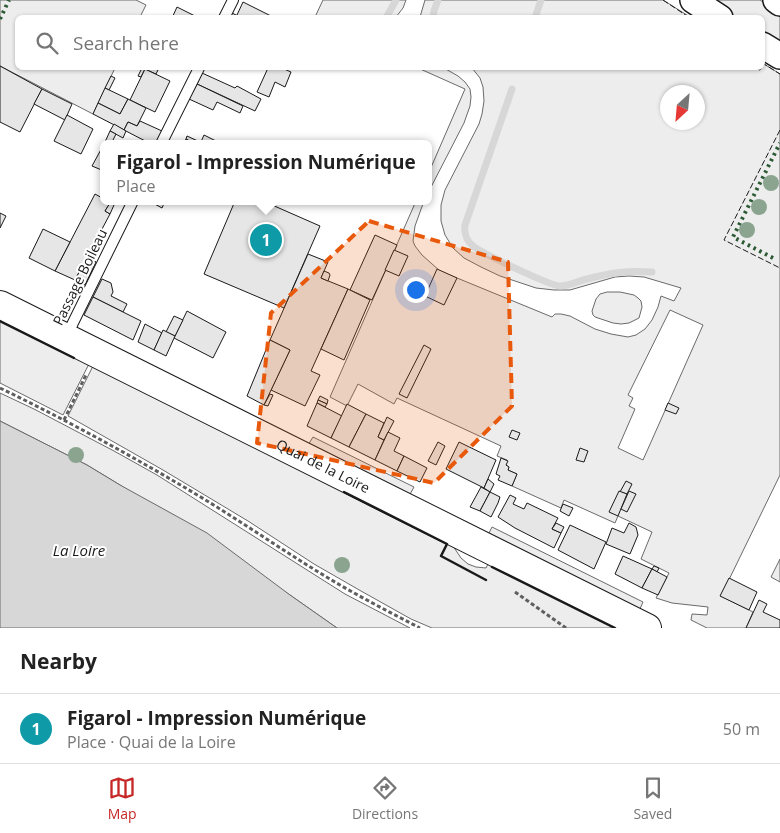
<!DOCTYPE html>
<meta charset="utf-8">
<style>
body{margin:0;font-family:"Open Sans",sans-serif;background:#f2f2f2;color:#222}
.compass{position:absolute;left:660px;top:85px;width:45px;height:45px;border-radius:50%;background:#fff;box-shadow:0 1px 4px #0004;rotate:206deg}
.you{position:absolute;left:415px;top:289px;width:18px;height:18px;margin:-12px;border:4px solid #fff;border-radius:50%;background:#1a73e8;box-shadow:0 0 0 8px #1a73e833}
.badge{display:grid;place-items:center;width:32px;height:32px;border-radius:50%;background:#c62828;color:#fff;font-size:16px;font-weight:700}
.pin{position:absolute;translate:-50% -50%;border:2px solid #fff;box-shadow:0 1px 5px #0006}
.popup{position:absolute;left:100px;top:140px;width:332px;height:65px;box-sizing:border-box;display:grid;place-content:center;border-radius:8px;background:#fff;filter:drop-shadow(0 1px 4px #0005);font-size:16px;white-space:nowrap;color:#767676}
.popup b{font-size:19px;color:#222}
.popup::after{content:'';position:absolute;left:50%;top:100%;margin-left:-10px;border:10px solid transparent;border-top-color:#fff}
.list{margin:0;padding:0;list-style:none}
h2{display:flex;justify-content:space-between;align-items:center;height:65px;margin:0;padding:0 20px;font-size:21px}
h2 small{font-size:16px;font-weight:400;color:#767676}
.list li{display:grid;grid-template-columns:32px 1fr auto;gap:15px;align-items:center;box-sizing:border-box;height:70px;padding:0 20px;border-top:1px solid #e0e0e0}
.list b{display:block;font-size:19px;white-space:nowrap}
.list p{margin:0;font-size:16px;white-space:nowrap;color:#767676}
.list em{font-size:16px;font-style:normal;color:#767676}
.icon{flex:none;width:28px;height:28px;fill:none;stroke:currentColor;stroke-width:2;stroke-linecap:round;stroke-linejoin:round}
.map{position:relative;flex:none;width:780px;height:628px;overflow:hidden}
.search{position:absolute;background:#fff;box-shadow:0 1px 4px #0004;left:15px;right:15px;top:15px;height:55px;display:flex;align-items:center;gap:12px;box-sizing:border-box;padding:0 18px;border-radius:8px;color:#767676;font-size:19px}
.sheet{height:135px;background:#fff}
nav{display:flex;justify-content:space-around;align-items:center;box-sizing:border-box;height:70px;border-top:1px solid #e0e0e0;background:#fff;font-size:14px;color:#767676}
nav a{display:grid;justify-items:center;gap:2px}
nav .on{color:#c62828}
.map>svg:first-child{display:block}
.built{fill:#ededed;stroke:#6a6a6a;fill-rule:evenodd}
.water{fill:#d7d7d7;stroke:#6a6a6a}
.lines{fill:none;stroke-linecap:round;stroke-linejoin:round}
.stream{stroke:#d7d7d7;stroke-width:7}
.building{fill:#e6e6e6;stroke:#1a1a1a}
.service-casing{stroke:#1a1a1a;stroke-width:12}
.tertiary-casing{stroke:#1a1a1a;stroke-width:28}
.secondary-casing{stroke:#1a1a1a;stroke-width:30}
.path{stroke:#5f5f5f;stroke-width:3;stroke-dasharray:4 2.5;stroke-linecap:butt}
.service{stroke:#fff;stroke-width:10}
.tertiary{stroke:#fff;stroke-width:25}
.secondary{stroke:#fff;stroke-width:28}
.hedge{stroke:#2b5a34;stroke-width:4;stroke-dasharray:2.5 4;stroke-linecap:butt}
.fence{stroke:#1a1a1a;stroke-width:1;stroke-dasharray:6 2.5;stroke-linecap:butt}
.wall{stroke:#1a1a1a;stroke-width:2.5}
.tree{fill:#8aa48f}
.marked{fill:#e8590c;fill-opacity:0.2;stroke:#e8590c;stroke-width:4;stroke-dasharray:10 6;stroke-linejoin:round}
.labels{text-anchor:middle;stroke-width:4;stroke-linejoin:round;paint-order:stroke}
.street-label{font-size:14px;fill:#1a1a1a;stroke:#fff}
.water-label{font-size:15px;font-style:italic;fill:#1a1a1a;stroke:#fff}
</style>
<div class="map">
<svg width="780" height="628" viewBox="0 0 780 628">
<rect width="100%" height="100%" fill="#fff"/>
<g class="built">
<polygon points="0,0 136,0 146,5 140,17 18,18 18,68 115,68 93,114 0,66"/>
<polygon points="323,0 406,0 403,8 396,17 315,17"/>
<polygon points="425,0 663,0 690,17 420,17"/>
<polygon points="708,0 760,0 780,13 780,46 763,35 762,18 734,17"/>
<path d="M764,64L780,74V475L721,596L753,612L746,628H707L691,620L692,614L707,615L708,607L672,603L656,598L669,573L641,559L652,532L618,516L615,523L564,500L561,508L512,486L517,474L508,470L509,467L506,465L507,460L497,456L501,446L397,398L394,404L358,384L347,406L330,397L416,201H424L415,226L413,241L415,246L422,255L440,271L552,317L555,314H561L570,316L595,329L611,334L628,337L636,335L645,329L652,320L658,307L661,296L674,301L681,288L644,277L629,276L615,277L570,290H554L536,288L500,276L481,267L464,258L453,248L445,235L441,221V205L445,190L479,124L482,114L484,101L483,87L480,78L472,68H755L760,70ZM668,92H698V122H668ZM670,310L703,325L643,460L618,448L635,409L629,406L633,398L628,395Z"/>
<polygon points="418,68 444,68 458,76 465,82 470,89 471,97 470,106 464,123 429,191 429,172 465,89"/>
<polygon points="607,292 620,292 634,295 638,298 641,301 642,307 639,318 629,323 621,324 613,323 595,317 593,315 592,311 596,299 600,294"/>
<polygon points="0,317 90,362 63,415 0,383"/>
<polygon points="94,364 453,546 461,558 468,564 476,567 486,568 489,562 622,628 432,628 411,619 361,591 314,564 248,521 163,470 68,416"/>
<polygon points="0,393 34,409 114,451 157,475 345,594 410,628 337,628 290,595 120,485 87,465 0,421"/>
<polygon points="313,437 414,487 409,496 308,445"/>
<polygon points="492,527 643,602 639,611 488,535"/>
<polygon points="780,559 780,582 771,577"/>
</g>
<polygon class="water" points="0,421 87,465 120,485 207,533 290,595 337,628 0,628"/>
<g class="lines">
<g class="stream">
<polyline points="386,18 396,0"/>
<polyline points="433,18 434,11 438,0"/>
<polyline points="535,18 541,0"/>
<path d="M512,89L465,225C464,234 466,240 473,246C481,253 551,286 560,286C569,286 578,281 587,279C610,273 627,270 652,272"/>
</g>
</g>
<g class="building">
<polygon points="243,2 275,18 242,18 237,15"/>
<polygon points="177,7 199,18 172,18"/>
<polygon points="232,13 242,18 230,18"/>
<polygon points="0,66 42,89 20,132 0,122"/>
<polygon points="142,68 145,69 141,77 138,76"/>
<polygon points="142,68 153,68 158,70 156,74"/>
<polygon points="268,68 282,68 291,72 285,87 275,82 269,97 257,92"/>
<polygon points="145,69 170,81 155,112 130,100"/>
<polygon points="202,73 235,88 237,86 261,99 255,111 197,84"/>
<polygon points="111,76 115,78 109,90 105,88"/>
<polygon points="197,84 243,106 240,113 217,102 213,110 189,99"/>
<polygon points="105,88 128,99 120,114 98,103"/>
<polygon points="42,89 72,104 65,120 34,104"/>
<polygon points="128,99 146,108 137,126 128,122 124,130 93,114 98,103 120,114"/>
<polygon points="67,115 93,129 81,154 54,141"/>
<polygon points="140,121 162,131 156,144 151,144 124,130 128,122 137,126"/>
<polygon points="114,124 126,131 123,138 110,131"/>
<polygon points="110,131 116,134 111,144 108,144 105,142"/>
<polygon points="204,135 222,144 200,144"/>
<polygon points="187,136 200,142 200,144 195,144 186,139"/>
<polygon points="186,139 195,144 183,144"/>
<polygon points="104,144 104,171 92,166"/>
<polygon points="95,194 104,199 104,201 110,203 105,211 110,214 75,280 55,271"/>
<polygon points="149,201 165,201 162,208"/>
<polygon points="235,201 263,201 320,226 284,308 204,274"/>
<polygon points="110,203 114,205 110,214 105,211"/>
<polygon points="0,213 6,216 0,228"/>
<polygon points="43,229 70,242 55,271 29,258"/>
<polygon points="375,235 397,245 372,300 350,290"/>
<polygon points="394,250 408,256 399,276 385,270"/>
<polygon points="308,254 328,262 321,278 348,289 311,371 320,375 305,406 271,390 290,350 270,340"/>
<polygon points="87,257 96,262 85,285 75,280"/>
<polygon points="437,269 457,278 444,305 425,296"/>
<polygon points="324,271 329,273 330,275 328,281 321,278"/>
<polygon points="102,279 111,283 113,292 111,296 127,304 123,312 93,297"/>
<polygon points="348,289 370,300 344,360 321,349"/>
<polygon points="93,297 141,321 133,340 84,315"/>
<polygon points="187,311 226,332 213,358 174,338"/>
<polygon points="174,316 183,320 175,336 166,332"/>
<polygon points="145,324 162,333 154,350 138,342"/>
<polygon points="163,330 175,336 166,356 154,350"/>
<polygon points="270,340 290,350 264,405 247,396"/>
<polygon points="424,345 431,349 407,398 399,394"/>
<polygon points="270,394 273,395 268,406 264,405"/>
<polygon points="320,396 328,400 327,404 318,400"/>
<polygon points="318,400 327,404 325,407 317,403"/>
<polygon points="317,403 342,416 331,438 307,426"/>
<polygon points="668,403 679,408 676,414 665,410"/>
<polygon points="347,404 366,414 349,447 331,438"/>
<polygon points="366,414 384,423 378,437 384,440 375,460 349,447"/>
<polygon points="387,417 394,421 384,440 378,437"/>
<polygon points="512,430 520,433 517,440 509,437"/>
<polygon points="388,432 400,438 394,451 404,456 397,471 375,460"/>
<polygon points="438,442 445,446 436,465 428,461"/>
<polygon points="459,442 496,460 484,488 446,469"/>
<polygon points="580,448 588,451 584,462 576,460"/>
<polygon points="404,456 427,468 420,482 397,471"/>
<polygon points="501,458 508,461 506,465 509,467 508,470 517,474 512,486 498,480 500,476 496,474"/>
<polygon points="488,479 494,484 490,492 484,488"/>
<polygon points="626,481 632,484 627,494 620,492"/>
<polygon points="481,487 490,492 480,511 470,507"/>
<polygon points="619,491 627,494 618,516 609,512"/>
<polygon points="629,491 636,494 627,512 621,509"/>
<polygon points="490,492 500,497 498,503 491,517 480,511"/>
<polygon points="510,495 516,498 513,504 524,509 527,503 558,518 552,529 561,533 554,548 515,528 498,517"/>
<polygon points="563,504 573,508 569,516 560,511"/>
<polygon points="556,523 564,527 561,533 552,529"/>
<polygon points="629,523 636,527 638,535 630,554 606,544 612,528 624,533"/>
<polygon points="570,525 606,542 594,569 558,550"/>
<polygon points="623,556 652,569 642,588 615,574"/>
<polygon points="654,566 659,568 657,572 652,569"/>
<polygon points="652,569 667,577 658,595 642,588"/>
<polygon points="729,578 757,592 749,610 720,596"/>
<polygon points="759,600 767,604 763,612 780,620 780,628 746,628"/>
</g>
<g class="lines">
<defs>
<g id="service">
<polyline points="224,18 233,0"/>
<polyline points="161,144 199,68"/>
<polyline points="66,337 133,201"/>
</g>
<g id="tertiary">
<polyline points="693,0 720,18"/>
<polyline points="776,0 780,3"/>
<polyline points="762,45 780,56"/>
</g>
<g id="secondary">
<path id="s1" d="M0,305L647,628"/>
</g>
</defs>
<use href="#service" class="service-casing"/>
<use href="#tertiary" class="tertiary-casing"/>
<use href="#secondary" class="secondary-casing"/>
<g class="path">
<path d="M0,388C68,421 134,457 199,496C247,525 292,557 340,585C366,600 393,614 420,628"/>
<polyline points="64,420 86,375"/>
<polyline points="515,592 566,628"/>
</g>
<use href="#service" class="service"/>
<use href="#tertiary" class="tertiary"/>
<use href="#secondary" class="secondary"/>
<g class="hedge">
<polyline points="0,19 9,0"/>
<polyline points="773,258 733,237 780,143"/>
</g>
<g class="fence">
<polyline points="663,0 690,18"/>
<polyline points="762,66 764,64 780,74"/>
<polyline points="755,68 760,70 762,68"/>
<polyline points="780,130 724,240 780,268"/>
</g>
<g class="wall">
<polyline points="0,321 74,358"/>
<polyline points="344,492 447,544 441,556 486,580"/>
<polyline points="492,567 615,628"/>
</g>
</g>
<g class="tree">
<circle cx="771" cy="183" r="8"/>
<circle cx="759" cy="207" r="8"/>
<circle cx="747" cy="230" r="8"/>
<circle cx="76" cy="455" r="8"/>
<circle cx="342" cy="565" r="8"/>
</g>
<path class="marked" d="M369,221L508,262L512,406L434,483L257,443L271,313Z"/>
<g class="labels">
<g class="street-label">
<text transform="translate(80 277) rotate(-64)" y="5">Passage Boileau</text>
<text dy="5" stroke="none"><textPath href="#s1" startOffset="361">Quai de la Loire</textPath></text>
</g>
<g class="water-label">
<text x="79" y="556">La Loire</text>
</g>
</g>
</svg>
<svg class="compass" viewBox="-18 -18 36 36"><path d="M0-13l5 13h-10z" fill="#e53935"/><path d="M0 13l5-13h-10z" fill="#767676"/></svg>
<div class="you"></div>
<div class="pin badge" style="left:266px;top:240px;background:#0f9aa8">1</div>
<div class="popup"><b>Figarol - Impression Numérique</b>Place</div>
<div class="search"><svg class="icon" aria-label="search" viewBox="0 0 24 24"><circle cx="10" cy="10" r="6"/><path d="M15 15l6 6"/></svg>Search here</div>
</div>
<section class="sheet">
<h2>Nearby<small></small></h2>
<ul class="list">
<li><span class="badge" style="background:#0f9aa8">1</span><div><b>Figarol - Impression Numérique</b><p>Place · Quai de la Loire</p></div><em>50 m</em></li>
</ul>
</section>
<nav>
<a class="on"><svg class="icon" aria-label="map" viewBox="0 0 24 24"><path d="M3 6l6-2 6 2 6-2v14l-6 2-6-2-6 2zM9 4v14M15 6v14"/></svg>Map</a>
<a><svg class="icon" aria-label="directions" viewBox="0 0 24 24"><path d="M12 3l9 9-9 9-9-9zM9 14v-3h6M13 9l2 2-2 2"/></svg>Directions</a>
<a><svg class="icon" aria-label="saved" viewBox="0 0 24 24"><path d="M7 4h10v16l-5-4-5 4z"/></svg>Saved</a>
</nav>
